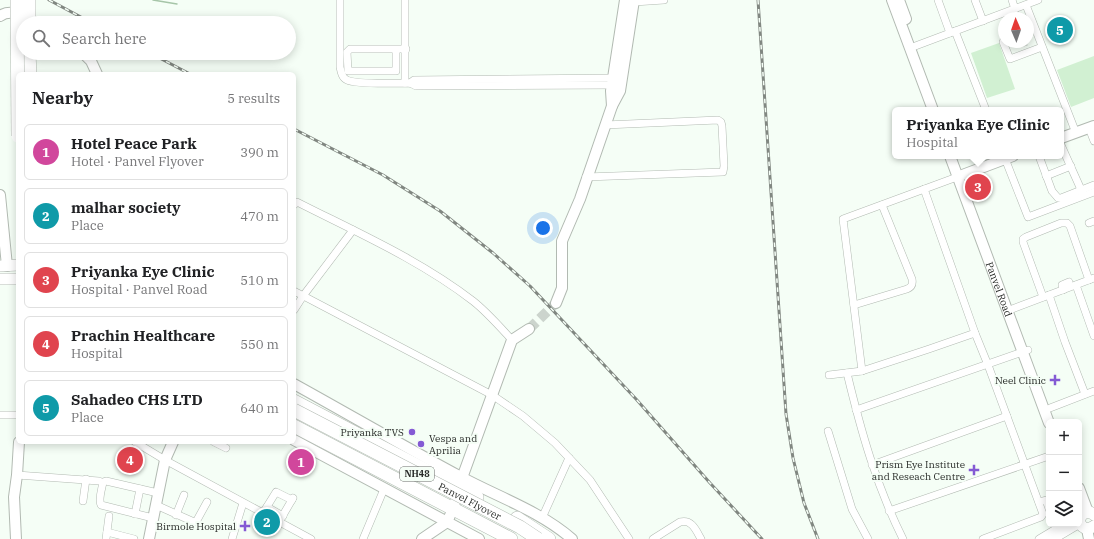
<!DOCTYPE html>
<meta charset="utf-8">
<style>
body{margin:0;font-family:"IBM Plex Serif",serif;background:#f6f6f6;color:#202124}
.controls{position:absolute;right:12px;bottom:12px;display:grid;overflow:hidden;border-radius:6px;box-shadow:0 2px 10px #0003}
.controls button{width:36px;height:36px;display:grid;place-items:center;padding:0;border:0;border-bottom:1px solid #e0e0e0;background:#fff;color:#202124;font:20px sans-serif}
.compass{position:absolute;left:998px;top:12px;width:36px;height:36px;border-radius:50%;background:#fff;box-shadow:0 2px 10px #0003;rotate:358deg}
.you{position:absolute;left:543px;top:228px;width:14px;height:14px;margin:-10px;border:3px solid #fff;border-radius:50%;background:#1a73e8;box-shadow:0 0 0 6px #1a73e833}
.badge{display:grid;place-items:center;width:26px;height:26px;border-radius:50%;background:#845ad4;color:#fff;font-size:13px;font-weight:700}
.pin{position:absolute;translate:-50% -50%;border:2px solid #fff;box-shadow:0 1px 4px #0006}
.popup{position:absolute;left:892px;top:107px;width:172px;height:52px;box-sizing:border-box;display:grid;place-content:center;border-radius:6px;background:#fff;filter:drop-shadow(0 1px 3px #0005);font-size:13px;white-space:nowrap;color:#757577}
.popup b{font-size:15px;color:#202124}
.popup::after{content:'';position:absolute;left:50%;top:100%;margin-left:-8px;border:8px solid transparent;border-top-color:#fff}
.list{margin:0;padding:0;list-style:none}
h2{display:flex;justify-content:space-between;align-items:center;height:52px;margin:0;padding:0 16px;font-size:17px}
h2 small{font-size:13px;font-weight:400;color:#757577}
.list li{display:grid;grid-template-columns:26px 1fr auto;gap:12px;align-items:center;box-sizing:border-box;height:56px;margin:0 8px 8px;padding:0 8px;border:1px solid #e0e0e0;border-radius:6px}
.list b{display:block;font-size:15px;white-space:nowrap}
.list p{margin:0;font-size:13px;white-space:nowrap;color:#757577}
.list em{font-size:13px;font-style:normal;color:#757577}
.icon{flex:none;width:22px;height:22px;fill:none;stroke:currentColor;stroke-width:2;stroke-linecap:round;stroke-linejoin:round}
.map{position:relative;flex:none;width:1094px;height:539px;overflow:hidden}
.search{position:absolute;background:#fff;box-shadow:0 2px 10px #0003;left:16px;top:16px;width:280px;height:44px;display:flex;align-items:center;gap:10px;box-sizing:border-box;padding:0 14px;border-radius:22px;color:#757577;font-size:15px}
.panel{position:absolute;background:#fff;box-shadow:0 2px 10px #0003;left:16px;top:72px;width:280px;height:372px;border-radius:6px}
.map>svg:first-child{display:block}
.green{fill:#d1f0d2}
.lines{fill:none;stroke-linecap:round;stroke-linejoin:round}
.stream{stroke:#a6c5a8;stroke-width:1.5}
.street-tunnel{stroke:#ccd4cd;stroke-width:7;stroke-dasharray:7 3.5;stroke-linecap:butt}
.secondary-tunnel{stroke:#ccd4cd;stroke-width:10;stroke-dasharray:10 5;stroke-linecap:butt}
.street-casing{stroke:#b2bab2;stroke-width:8}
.secondary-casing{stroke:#b2bab2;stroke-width:12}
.primary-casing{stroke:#b2bab2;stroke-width:12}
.highway-casing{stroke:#b2bab2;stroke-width:14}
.street{stroke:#fff;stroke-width:7}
.secondary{stroke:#fff;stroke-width:10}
.primary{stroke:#fff;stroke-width:11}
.highway{stroke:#fff;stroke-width:13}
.rail-casing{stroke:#818781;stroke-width:3}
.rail{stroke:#f5fef6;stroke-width:1.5;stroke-dasharray:4.5;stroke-linecap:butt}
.highway-bridge-casing{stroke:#b2bab2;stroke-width:14;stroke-linecap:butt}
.highway-bridge{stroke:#fff;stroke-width:13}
.poi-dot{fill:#845ad4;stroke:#f5fef6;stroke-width:1.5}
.labels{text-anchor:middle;stroke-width:4;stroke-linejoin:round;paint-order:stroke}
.shield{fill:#f5fef6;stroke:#666a66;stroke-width:1}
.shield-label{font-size:9px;font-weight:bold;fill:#282b28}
.street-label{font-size:10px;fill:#282b28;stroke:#f5fef6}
.poi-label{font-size:10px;fill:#282b28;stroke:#f5fef6;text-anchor:end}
</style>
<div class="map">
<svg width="1094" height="539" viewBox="0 0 1094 539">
<rect width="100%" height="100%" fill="#f5fef6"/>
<g class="green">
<polygon points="999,43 1015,89 987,98 971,53"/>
<polygon points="1094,56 1094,98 1071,107 1057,70"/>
</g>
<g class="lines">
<polyline class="stream" points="153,0 177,4"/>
<polyline class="street-tunnel" points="1020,44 1027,42"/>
<polyline class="secondary-tunnel" points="529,329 556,303"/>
<defs>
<g id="street">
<path d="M340,0V67C341,72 342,78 347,80C357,85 397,83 410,83L416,86L615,85"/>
<polyline points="938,0 950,33"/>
<polyline points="975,0 983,21"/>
<polyline points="1012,0 1015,9"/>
<polyline points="634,2 664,0"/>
<polyline points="1026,5 1076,133"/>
<polyline points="955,31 986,110"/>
<polyline points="1004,40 1003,42 1010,59 1042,47"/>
<polyline points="910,48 1038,0"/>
<polyline points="396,49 396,71 348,71 347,52 350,49 406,49"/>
<polyline points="405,83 405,0"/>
<polyline points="410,83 414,80 617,78"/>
<polyline points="1089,128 1094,141"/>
<polyline points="1061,145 1083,194"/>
<polyline points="1004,156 1028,217 1094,192"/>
<polyline points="1039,156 1052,191 1058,198 1061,198 1094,185"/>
<polyline points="1046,176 1071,166"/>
<polyline points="586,177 723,172 724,166 722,126 721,122 718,120 605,125"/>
<polyline points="924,189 975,333 988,365 1043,514 1041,517 983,539"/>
<path d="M294,205L297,202C356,232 420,260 473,301C487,312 500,327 512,340"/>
<polyline points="1089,223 1094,221"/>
<polyline points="1076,285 1094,336"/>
<polyline points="1063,290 1062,285 1069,282"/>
<polyline points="294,291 492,395 523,416 555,443 590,480 629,539"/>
<polyline points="1049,295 1065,342 1085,394"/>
<polyline points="1043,297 1023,242 1023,239 1026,237 1061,223 1067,223 1070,226 1089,280"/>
<path d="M854,305L907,289C912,287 913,284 912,279L882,205"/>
<polyline points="294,310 303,296 353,230"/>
<polyline points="1007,311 1094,278"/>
<polyline points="862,371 843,219 957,177"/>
<path d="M847,373C861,431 876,485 903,539"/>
<polyline points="829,375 862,371 929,349 975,333"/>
<polyline points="1050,408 1094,391"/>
<polyline points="856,410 1028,350"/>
<polyline points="0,415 18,415"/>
<polyline points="828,431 852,509 868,539"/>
<polyline points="135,442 165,460 311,539"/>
<polyline points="214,442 226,448"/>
<polyline points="872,465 1007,416"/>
<polyline points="17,475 99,481"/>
<polyline points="83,501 86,479"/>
<polyline points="1039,502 1046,500 1049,509"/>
<polyline points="156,505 194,522 196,522 207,502"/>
<polyline points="267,507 283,516"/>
<polyline points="889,511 1049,456"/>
<polyline points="263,513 276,492 292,500"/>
<polyline points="135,514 140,489"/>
<polyline points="176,515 184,495"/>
<path d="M153,518L101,505C98,499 102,489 103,482L106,481L158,493"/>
<polyline points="542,518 569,458"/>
<polyline points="279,522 293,498"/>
<polyline points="107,532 134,539"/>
<polyline points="106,539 109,516"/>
<polyline points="232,539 243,503"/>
<polyline points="363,539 384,489"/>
<path d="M653,539L680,522C692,519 696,530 701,539"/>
<polyline points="1039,539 1064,524"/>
</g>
<g id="secondary">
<polyline points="892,0 933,110"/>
<polyline points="899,0 906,19"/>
<path d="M0,16C12,8 24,17 36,23"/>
<polyline points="83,53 91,61 97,74"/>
<polyline points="612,106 611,91 625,0"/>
<polyline points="1061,138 1094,126"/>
<path id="s1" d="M950,156L1049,423"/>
<polyline points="957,177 1013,156"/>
<polyline points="0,195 7,266"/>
<polyline points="556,303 562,288 562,241 580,199 612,106 620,91 634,0"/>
<path d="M294,384C350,415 405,447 461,477C498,497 540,511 572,539"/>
<polyline points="294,440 479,539"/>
<polyline points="1079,488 1088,512"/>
<polyline points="1087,529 1089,539"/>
<polyline points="16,539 14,497 17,475 19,442"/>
<polyline points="149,539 165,460 173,442"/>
<polyline points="422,539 447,522 453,509 462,478 512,340 529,329"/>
</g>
<g id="primary">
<polyline points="0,266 18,265"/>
<polyline points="0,279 18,279"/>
<path d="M1094,515L1090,512L1084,513L1079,519C1080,528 1087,531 1094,526"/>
<polyline points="1051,539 1076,524"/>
</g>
<g id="highway">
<polyline points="29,53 30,74"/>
<polyline points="294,401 477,497"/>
<polyline points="294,426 511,539"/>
<polyline points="517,518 549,539"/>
</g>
</defs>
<use href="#street" class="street-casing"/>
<use href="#secondary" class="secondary-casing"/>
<use href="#primary" class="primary-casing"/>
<use href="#highway" class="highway-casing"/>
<use href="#street" class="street"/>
<use href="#secondary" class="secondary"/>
<use href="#primary" class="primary"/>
<use href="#highway" class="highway"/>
<defs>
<g id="rail">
<polyline points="49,0 92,23"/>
<polyline points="758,0 786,414 793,458 804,503 818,539"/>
<polyline points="150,53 190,74"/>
<polyline points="294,129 383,175 440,211 493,253 530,286 636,399 710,483 762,539"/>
</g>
</defs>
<use href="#rail" class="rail-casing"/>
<use href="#rail" class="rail"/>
<defs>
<g id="highway-bridge">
<polyline points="17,0 18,136"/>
<polyline points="29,0 29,23"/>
<path id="s2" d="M294,410L520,527L538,539"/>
</g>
</defs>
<use href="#highway-bridge" class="highway-bridge-casing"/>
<use href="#highway-bridge" class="highway-bridge"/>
</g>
<g class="poi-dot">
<path d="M1053 374h4v4h4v4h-4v4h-4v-4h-4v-4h4z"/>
<circle cx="412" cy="432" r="4"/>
<circle cx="421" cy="444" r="4"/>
<path d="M972 464h4v4h4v4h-4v4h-4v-4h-4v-4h4z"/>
<path d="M243 520h4v4h4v4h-4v4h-4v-4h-4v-4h4z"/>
</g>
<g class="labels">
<rect class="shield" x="400" y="467" width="34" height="14" rx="3"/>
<g class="shield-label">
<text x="417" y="477">NH48</text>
</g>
<g class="street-label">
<text dy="4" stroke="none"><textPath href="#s1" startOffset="142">Panvel Road</textPath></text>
<text dy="4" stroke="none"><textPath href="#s2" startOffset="198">Panvel Flyover</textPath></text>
</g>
<g class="poi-label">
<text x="1046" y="384">Neel Clinic</text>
<text x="404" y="436">Priyanka TVS</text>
<text x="429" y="442" text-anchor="start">Vespa and<tspan x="429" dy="12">Aprilia</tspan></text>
<text x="965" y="468">Prism Eye Institute<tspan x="965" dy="12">and Reseach Centre</tspan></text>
<text x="236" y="530">Birmole Hospital</text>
</g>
</g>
</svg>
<div class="controls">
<button>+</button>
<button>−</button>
<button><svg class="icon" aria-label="layers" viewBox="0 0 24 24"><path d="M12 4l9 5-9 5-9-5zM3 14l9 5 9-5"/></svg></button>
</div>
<svg class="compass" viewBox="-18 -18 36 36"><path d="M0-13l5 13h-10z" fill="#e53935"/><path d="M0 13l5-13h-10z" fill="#757577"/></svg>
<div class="you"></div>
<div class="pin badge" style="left:301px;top:462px;background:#d1479c">1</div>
<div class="pin badge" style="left:267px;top:522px;background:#0f9aa8">2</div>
<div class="pin badge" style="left:978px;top:187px;background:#e0444e">3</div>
<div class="popup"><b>Priyanka Eye Clinic</b>Hospital</div>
<div class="pin badge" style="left:130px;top:460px;background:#e0444e">4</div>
<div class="pin badge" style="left:1060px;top:30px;background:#0f9aa8">5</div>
<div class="search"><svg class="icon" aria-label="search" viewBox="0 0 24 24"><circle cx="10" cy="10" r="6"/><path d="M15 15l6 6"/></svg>Search here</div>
<section class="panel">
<h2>Nearby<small>5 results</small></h2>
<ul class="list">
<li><span class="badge" style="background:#d1479c">1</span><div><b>Hotel Peace Park</b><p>Hotel · Panvel Flyover</p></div><em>390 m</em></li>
<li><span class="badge" style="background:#0f9aa8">2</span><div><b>malhar society</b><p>Place</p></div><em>470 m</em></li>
<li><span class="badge" style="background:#e0444e">3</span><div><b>Priyanka Eye Clinic</b><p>Hospital · Panvel Road</p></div><em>510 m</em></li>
<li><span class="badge" style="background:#e0444e">4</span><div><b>Prachin Healthcare</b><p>Hospital</p></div><em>550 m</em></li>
<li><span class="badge" style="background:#0f9aa8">5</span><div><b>Sahadeo CHS LTD</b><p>Place</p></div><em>640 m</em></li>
</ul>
</section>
</div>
